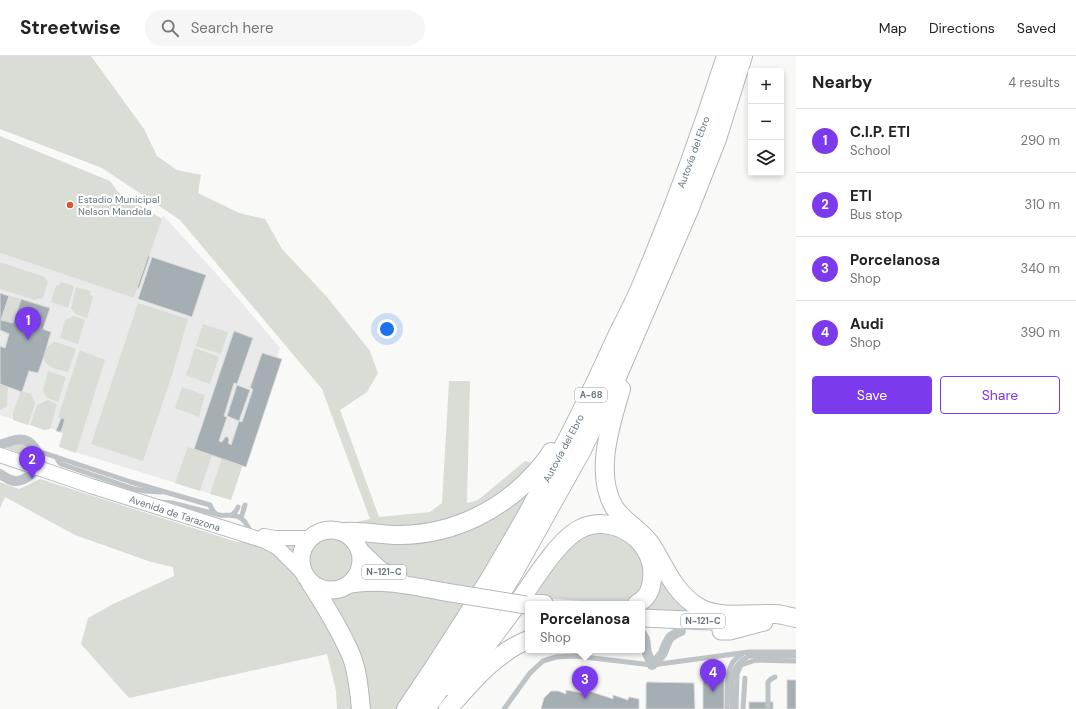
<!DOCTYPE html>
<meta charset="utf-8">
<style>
body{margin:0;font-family:"DM Sans",sans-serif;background:#f6f6f6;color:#222}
.controls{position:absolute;right:12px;top:12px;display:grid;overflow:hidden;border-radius:4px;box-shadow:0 2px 6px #0003}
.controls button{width:36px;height:36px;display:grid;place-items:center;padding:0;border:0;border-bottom:1px solid #e0e0e0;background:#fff;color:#222;font:20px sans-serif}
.you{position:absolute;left:387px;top:273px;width:14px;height:14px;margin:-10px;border:3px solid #fff;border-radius:50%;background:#1a73e8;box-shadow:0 0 0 6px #1a73e833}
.badge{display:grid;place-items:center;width:26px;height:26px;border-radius:50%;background:#7c3aed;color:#fff;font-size:13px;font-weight:700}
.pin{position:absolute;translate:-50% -33px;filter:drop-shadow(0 1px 2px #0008)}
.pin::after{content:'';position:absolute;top:21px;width:14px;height:12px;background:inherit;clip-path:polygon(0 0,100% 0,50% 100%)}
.popup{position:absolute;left:525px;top:545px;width:120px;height:52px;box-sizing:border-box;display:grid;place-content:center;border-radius:4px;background:#fff;filter:drop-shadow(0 1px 3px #0005);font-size:13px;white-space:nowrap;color:#767676}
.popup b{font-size:15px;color:#222}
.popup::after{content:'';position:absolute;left:50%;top:100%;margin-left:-8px;border:8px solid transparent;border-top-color:#fff}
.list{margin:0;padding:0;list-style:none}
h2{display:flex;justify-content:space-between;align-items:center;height:52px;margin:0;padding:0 16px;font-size:17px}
h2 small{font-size:13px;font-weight:400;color:#767676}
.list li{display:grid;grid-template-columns:26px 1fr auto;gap:12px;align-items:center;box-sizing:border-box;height:64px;padding:0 16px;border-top:1px solid #e0e0e0}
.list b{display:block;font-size:15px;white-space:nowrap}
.list p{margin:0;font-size:13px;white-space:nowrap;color:#767676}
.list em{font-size:13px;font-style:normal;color:#767676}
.actions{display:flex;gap:8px;padding:12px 16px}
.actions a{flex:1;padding:9px 0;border:1px solid #7c3aed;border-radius:4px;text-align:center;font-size:14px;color:#7c3aed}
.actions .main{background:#7c3aed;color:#fff}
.icon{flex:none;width:22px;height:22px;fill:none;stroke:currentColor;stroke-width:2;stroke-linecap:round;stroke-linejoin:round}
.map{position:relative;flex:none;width:796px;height:653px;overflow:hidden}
header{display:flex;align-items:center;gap:24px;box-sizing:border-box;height:56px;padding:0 20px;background:#fff;border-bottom:1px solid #e0e0e0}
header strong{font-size:19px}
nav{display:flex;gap:22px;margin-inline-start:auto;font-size:14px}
.search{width:280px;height:36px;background:#f6f6f6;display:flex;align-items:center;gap:10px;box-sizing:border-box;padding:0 14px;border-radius:22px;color:#767676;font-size:15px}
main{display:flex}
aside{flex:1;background:#fff}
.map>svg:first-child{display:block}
.built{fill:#eaeaea}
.green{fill:#d9ddd6}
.building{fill:#a5aeb3;stroke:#dbdad9}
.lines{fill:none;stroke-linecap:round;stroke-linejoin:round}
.secondary-casing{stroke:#b3b9bd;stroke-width:16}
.trunk-casing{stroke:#b4b8bb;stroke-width:19}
.motorway-casing{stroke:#b4b8bb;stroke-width:20}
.service{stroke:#bec3c6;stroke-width:5}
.minor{stroke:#bec3c6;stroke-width:10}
.secondary{stroke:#fff;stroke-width:14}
.trunk{stroke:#fff;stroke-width:17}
.motorway{stroke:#fff;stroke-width:18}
.trunk-bridge-casing{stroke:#b4b8bb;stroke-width:19;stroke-linecap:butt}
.trunk-bridge{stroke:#fff;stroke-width:17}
.poi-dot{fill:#d65339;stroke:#fff;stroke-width:1.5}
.labels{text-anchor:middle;stroke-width:4;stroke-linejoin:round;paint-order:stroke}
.shield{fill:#fff;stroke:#949fa5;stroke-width:1}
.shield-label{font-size:9px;font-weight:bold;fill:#66767f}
.street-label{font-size:10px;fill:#66767f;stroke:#fff}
.poi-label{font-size:10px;fill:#66767f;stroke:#fff;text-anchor:start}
</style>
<header>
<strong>Streetwise</strong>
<div class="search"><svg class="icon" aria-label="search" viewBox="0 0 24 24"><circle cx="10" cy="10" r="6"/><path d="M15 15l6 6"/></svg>Search here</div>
<nav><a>Map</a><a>Directions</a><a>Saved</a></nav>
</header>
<main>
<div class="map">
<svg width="796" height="653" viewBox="0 0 796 653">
<rect width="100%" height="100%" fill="#f9f9f7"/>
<polygon class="built" points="163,159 230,233 280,292 231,444 59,391 63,377 45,370 30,369 0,359 0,197 134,242"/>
<g class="green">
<polygon points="0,0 91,0 144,73 157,100 177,114 201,119 198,137 239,157 265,163 282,193 327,241 370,295 378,317 367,336 340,354 379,461 430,456 442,447 449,325 470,325 467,447 478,444 525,405 546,410 411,653 337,653 336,635 327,598 129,642 81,588 88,562 113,548 174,520 173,511 151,506 75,479 5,441 0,452 0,426 19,433 40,423 237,486 306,482 330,472 370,463 322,333 180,164 102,112 0,73"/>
<polygon points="0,80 110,125 118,136 162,163 134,242 0,197"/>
<polygon points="0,206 45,221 48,226 43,242 35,244 0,233"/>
<polygon points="61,226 74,230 68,252 51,246 56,230 59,229"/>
<polygon points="76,231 91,235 90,238 93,241 87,262 75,258 71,252"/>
<polygon points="9,240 21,243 13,267 1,264"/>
<polygon points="138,247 188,263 172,319 143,405 91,388"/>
<polygon points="74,260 85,264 78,288 60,282 65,264"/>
<polygon points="203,268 228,276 221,298 196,290"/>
<path d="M56,286L76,293L68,316C61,314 52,313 47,308C39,300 47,287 56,286Z"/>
<polygon points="195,292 219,301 210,328 186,319"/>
<polygon points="80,294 105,304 76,397 59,391 63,377 61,376 65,363 58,361"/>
<polygon points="48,315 66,321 58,346 46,341 43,334"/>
<polygon points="0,328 8,331 7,350 0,354"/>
<polygon points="182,331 205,339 199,361 175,352"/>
<polygon points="21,335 31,338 35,348 28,369 13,364 13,357"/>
<polygon points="48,344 57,348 50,373 44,374 30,369 37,349"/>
<path d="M19,387C27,390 33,393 34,403L6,392L11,389Z"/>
<polygon points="188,391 212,399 200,435 175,427"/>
<polygon points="222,402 243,408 231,444 210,438"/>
<path d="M602,473L639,491L647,522C640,537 639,548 620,548L529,541L581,479Z"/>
<polygon points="659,518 698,556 642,555"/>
</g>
<g class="building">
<polygon points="148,200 150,200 139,232 137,232"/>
<polygon points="152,201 206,219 192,261 138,243"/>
<polygon points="0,237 9,240 1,264 13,267 21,243 50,252 43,273 51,276 44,300 38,317 29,315 22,336 0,328 0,290 5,292 9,278 0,274"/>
<polygon points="234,275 253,282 237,328 234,327 224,360 227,361 219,385 222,386 225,381 228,381 229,384 228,387 231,389 239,365 242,366 253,333 250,332 262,297 282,303 246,411 194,393"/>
<polygon points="237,329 250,334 239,365 227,360"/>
<polygon points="61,362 65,363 61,376 56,375"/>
<polygon points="703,618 724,619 724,653 703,653"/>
<rect x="787" y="624" width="9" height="29"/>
<polygon points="647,626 694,627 695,653 646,653 646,628"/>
<polygon points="583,633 613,643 613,639 628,644 629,641 639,643 639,653 541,653 544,642 551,635 558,635 566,638 566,634 582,637"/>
<rect x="749" y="646" width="24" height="7"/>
</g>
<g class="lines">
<defs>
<g id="secondary">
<polyline points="0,399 91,430 265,485 278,492 303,517"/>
<polyline points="264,480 275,482 309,482"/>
</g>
<g id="trunk">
<circle cx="331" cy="504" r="30"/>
<polyline points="360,495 380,514 400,524"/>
<path d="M350,528C382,523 413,530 445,536"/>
<polyline points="642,562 734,566"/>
<polyline points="721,575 730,575 764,566"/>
</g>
<g id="motorway">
<path d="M621,333C611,367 594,417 614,451C624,467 641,473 652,490C666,513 675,538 700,552C719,563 754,557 775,558C782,558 789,561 796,562"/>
<path d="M345,476C364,474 383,480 402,479C454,478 502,454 536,416C542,409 547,404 551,396"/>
<path d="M310,526C325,549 340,574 351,599C358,616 359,635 361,653"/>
<polyline points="533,548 544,548"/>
<path d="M453,632C475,604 497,576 518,547C532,527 559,483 580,473C614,456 657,486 652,523C651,535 647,542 637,548"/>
<path d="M406,653C487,535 558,411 617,280C625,264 634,247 641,230C673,155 701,78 726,0"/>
<polyline points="426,653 452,615 510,523 582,394 617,321 689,154 717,83 743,0"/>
<path d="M448,653C471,627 495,597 528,584"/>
</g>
</defs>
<use href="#secondary" class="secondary-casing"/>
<use href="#trunk" class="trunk-casing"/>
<use href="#motorway" class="motorway-casing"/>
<g class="service">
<path d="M38,395L131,426L210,449C211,452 213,455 215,457C221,463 233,455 242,463C246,466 248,472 251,476"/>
<polyline points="56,401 59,406 61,408 134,433 145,435 161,436"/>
<polyline points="160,446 172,447 216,458"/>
<polyline points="232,459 236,455 238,451"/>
<polyline points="241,462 245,449"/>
<polyline points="504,653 530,617 543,605 556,601 576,600 652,609 749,596 796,596"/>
<path d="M727,653C728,634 723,608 742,598"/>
<path d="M732,653C732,632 727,611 749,600H796"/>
<polyline points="736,653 737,618 741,609 756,604 796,605"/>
<polyline points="743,653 745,622"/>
<polyline points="768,653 768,626 771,623 775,621"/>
</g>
<g class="minor">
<path d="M0,389C12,384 25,379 34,391C36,394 39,398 40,402C41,413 25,426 14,425C9,424 4,421 0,418"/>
<path d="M642,578L645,583L647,597L652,609C656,605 663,599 664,594C669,582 668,581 681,575"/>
</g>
<use href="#secondary" class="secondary"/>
<use href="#trunk" class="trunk"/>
<use href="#motorway" class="motorway"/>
<defs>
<polyline id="trunk-bridge" points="445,536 526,549"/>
</defs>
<use href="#trunk-bridge" class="trunk-bridge-casing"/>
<use href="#trunk-bridge" class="trunk-bridge"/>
</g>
<circle class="poi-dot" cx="70" cy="149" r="4"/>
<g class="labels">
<g class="shield">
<rect x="575" y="332" width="32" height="14" rx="3"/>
<rect x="362" y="509" width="44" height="14" rx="3"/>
<rect x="681" y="558" width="44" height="14" rx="3"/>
</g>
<g class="shield-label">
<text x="591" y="342">A-68</text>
<text x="384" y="519">N-121-C</text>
<text x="703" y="568">N-121-C</text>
</g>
<g class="street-label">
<text transform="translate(693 96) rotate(-70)" y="4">Autovía del Ebro</text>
<text transform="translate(563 392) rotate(-62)" y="4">Autovía del Ebro</text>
<text transform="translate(175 457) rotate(18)" y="4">Avenida de Tarazona</text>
</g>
<g class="poi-label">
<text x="78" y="147">Estadio Municipal<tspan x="78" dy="12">Nelson Mandela</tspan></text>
</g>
</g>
</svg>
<div class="controls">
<button>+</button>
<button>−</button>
<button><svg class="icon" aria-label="layers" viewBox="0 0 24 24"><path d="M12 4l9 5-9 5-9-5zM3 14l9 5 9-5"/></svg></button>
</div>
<div class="you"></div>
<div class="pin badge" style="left:28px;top:284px">1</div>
<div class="pin badge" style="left:32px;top:423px">2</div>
<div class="pin badge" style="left:585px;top:643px">3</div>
<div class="popup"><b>Porcelanosa</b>Shop</div>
<div class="pin badge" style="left:713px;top:636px">4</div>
</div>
<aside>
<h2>Nearby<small>4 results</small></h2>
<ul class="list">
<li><span class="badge">1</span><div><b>C.I.P. ETI</b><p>School</p></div><em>290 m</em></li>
<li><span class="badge">2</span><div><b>ETI</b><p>Bus stop</p></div><em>310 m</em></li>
<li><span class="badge">3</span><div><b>Porcelanosa</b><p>Shop</p></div><em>340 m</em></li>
<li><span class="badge">4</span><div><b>Audi</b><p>Shop</p></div><em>390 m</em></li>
</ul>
<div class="actions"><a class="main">Save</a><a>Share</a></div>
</aside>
</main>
